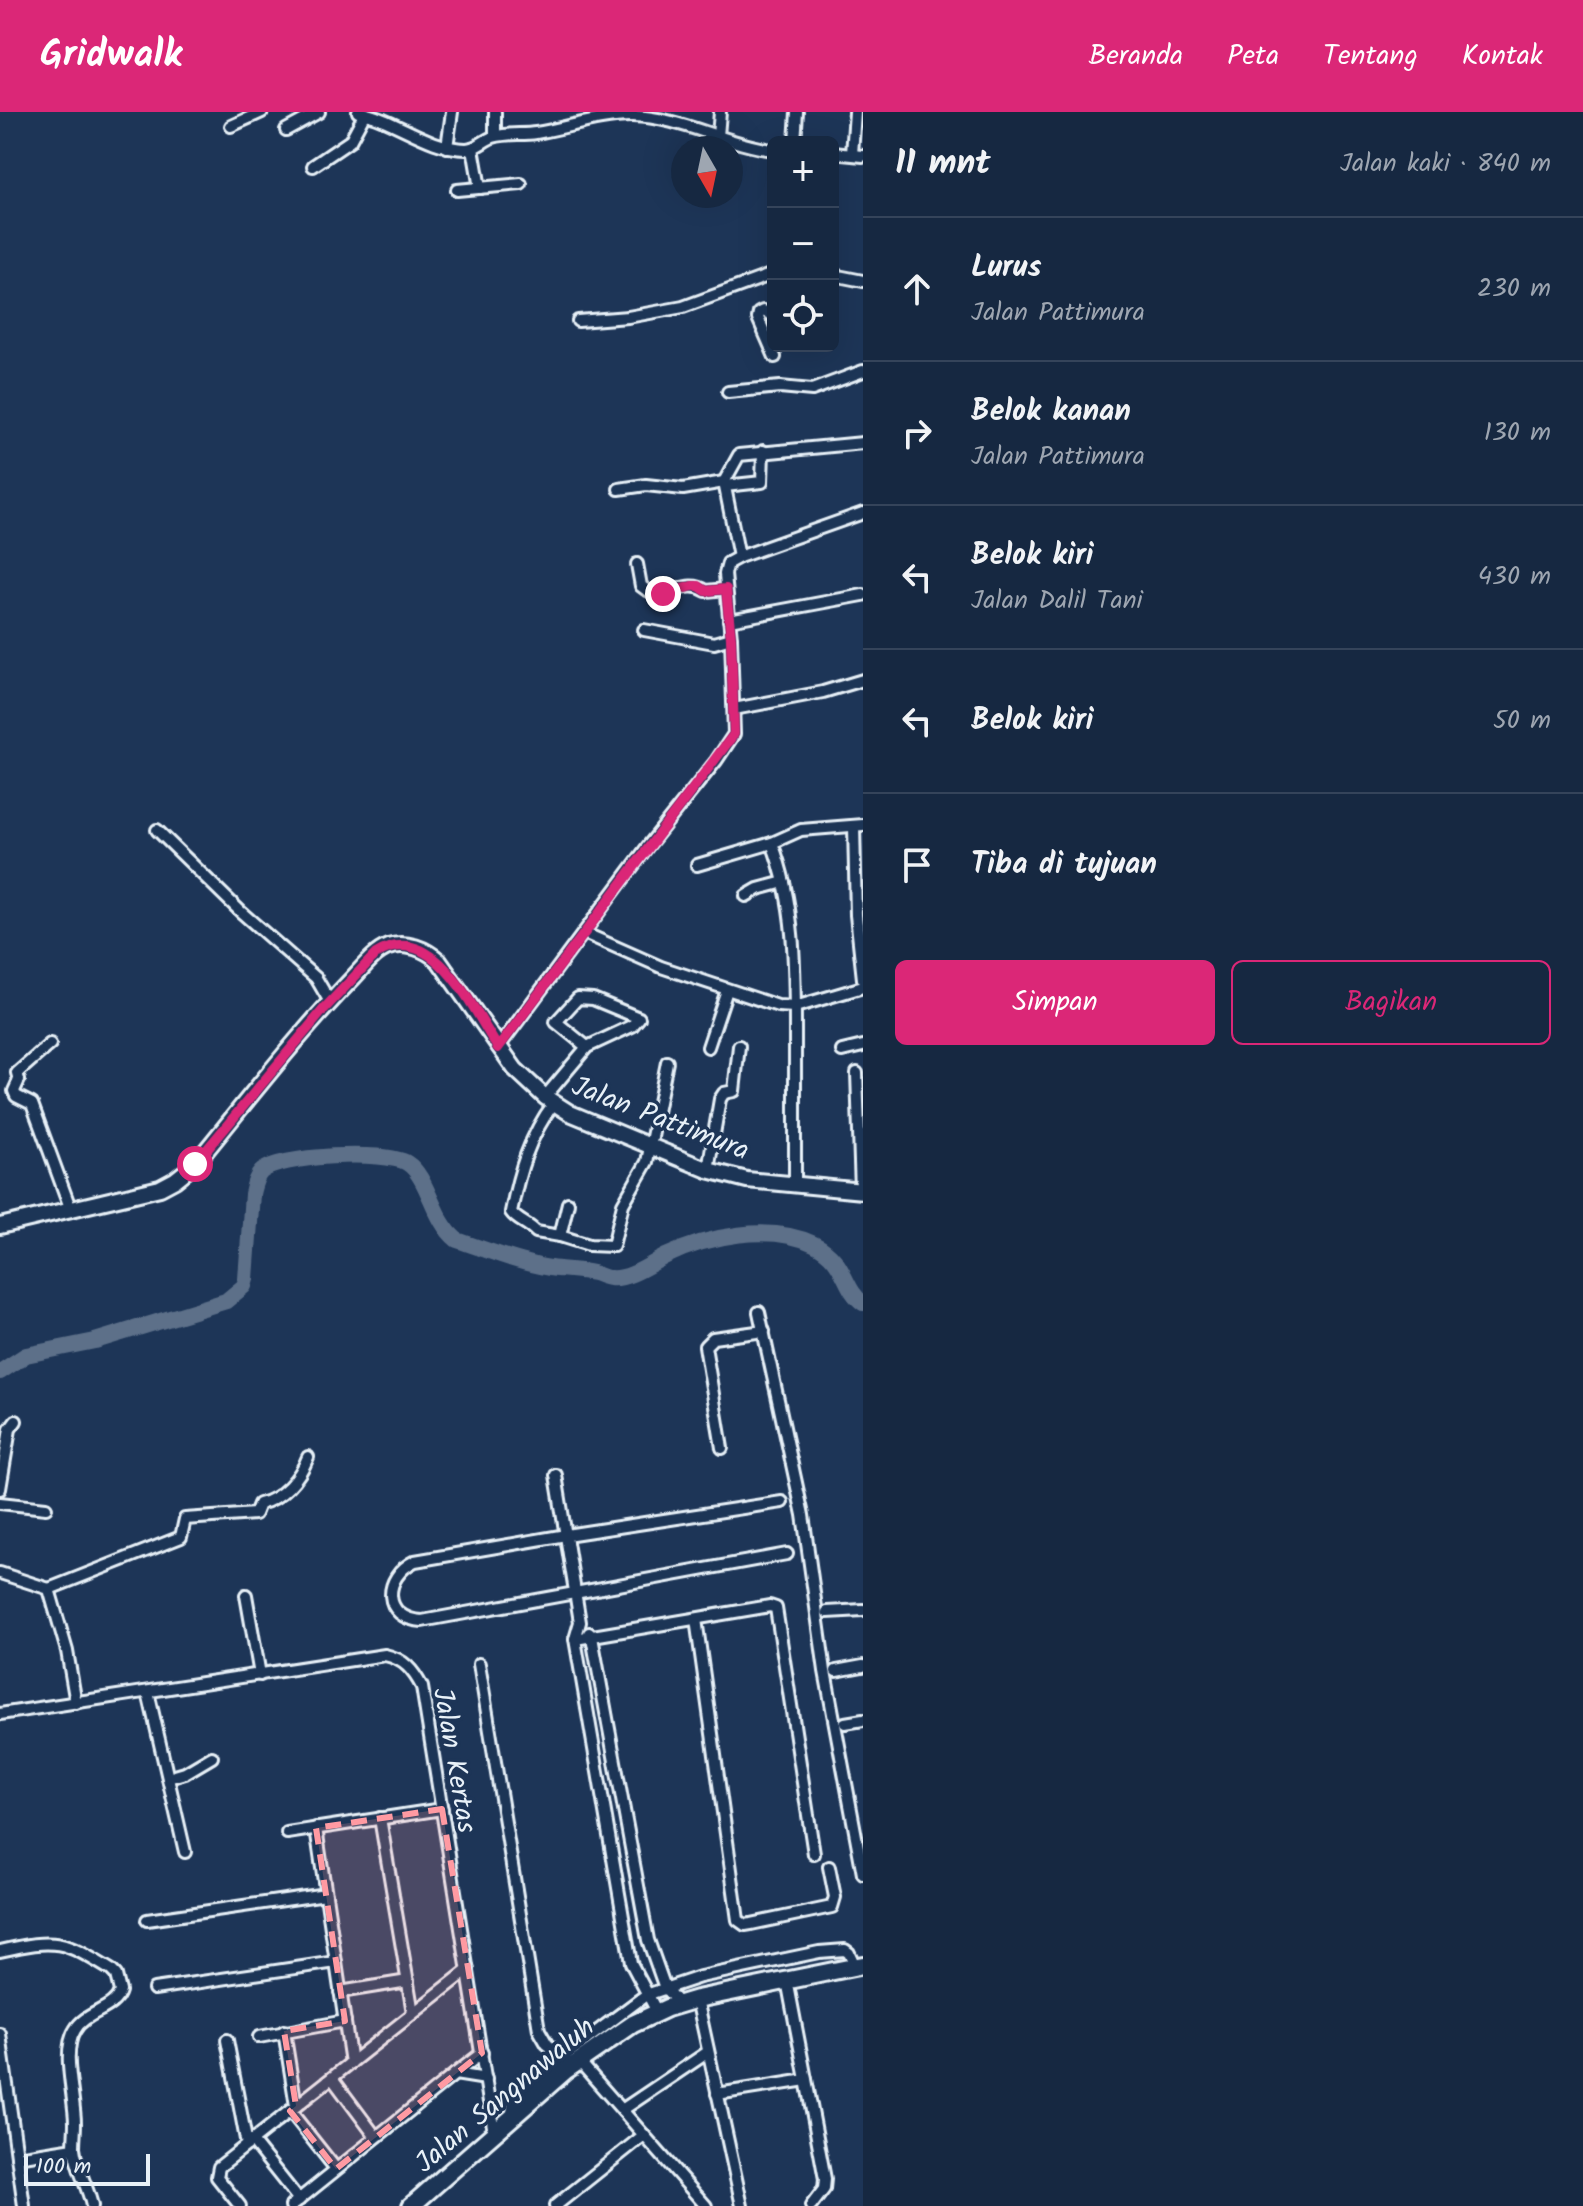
<!DOCTYPE html>
<html lang="id">
<meta charset="utf-8">
<style>
body{margin:0;font-family:Kalam,sans-serif;background:#1f3048;color:#f1f3f6}
.controls{position:absolute;right:24px;top:24px;display:grid;overflow:hidden;border-radius:12px;box-shadow:0 8px 32px #0002}
.controls button{width:72px;height:72px;display:grid;place-items:center;padding:0;border:0;border-bottom:2px solid #35445a;background:#162841;color:#f1f3f6;font:40px sans-serif}
.compass{position:absolute;left:671px;top:24px;width:72px;height:72px;border-radius:50%;background:#162841;box-shadow:0 8px 32px #0002;rotate:171deg}
.scale{position:absolute;left:24px;bottom:20px;width:126px;box-sizing:border-box;padding-left:8px;border:4px solid #e8f1f8;border-top:0;font-size:22px;line-height:28px;white-space:nowrap;color:#e8f1f8;-webkit-text-stroke:6px #1d3557;paint-order:stroke}
.stop{position:absolute;width:24px;height:24px;margin:-18px;border:6px solid #db2777;border-radius:50%;background:#fff}
.stop.end{background:#db2777;border-color:#fff;box-shadow:0 2px 8px #0008}
.list{margin:0;padding:0;list-style:none}
h2{display:flex;justify-content:space-between;align-items:center;height:104px;margin:0;padding:0 32px;font-size:34px}
h2 small{font-size:26px;font-weight:400;color:#9ea6b1}
.list li{display:grid;grid-template-columns:52px 1fr auto;gap:24px;align-items:center;box-sizing:border-box;height:144px;padding:0 32px;border-top:2px solid #35445a}
.list b{display:block;font-size:30px;white-space:nowrap}
.list p{margin:0;font-size:26px;white-space:nowrap;color:#9ea6b1}
.list em{font-size:26px;font-style:normal;color:#9ea6b1}
.actions{display:flex;gap:16px;padding:24px 32px}
.actions a{flex:1;padding:18px 0;border:2px solid #db2777;border-radius:12px;text-align:center;font-size:28px;color:#db2777}
.actions .main{background:#db2777;color:#fff}
.icon{flex:none;width:44px;height:44px;fill:none;stroke:currentColor;stroke-width:2;stroke-linecap:round;stroke-linejoin:round}
.map{position:relative;flex:none;width:863px;height:2094px;overflow:hidden}
header{display:flex;align-items:center;gap:48px;box-sizing:border-box;height:112px;padding:0 40px;background:#db2777;color:#fff}
header strong{font-size:38px}
nav{display:flex;gap:44px;margin-inline-start:auto;font-size:28px}
main{display:flex}
aside{flex:1;background:#162841}
.map>svg:first-child{display:block}
.lines{fill:none;stroke-linecap:round;stroke-linejoin:round}
.river{stroke:#5d7089;stroke-width:16}
.street-casing{stroke:#e8f1f8;stroke-width:16}
.secondary-casing{stroke:#e8f1f8;stroke-width:20}
.primary-casing{stroke:#e8f1f8;stroke-width:22}
.street{stroke:#1d3557;stroke-width:10}
.secondary{stroke:#1d3557;stroke-width:14}
.primary{stroke:#1d3557;stroke-width:16}
.route{stroke:#db2777;stroke-width:10}
.marked{fill:#ff9aa2;fill-opacity:0.2;stroke:#ff9aa2;stroke-width:6;stroke-dasharray:16 10;stroke-linejoin:round}
.labels{text-anchor:middle;stroke-width:7;stroke-linejoin:round;paint-order:stroke}
.street-label{font-size:28px;fill:#e8f1f8;stroke:#1d3557}
</style>
<header>
<strong>Gridwalk</strong>
<nav><a>Beranda</a><a>Peta</a><a>Tentang</a><a>Kontak</a></nav>
</header>
<main>
<div class="map">
<svg width="863" height="2094" viewBox="0 0 863 2094">
<rect width="100%" height="100%" fill="#1d3557"/>
<filter id="ink" filterUnits="userSpaceOnUse"><feTurbulence type="fractalNoise" baseFrequency=".0125" numOctaves="2"/><feDisplacementMap in="SourceGraphic" scale="16" xChannelSelector="R" yChannelSelector="G"/><feConvolveMatrix kernelMatrix="1 2 1 2 8 2 1 2 1" color-interpolation-filters="sRGB"/></filter>
<g filter="url(#ink)">
<g class="lines">
<path class="river" d="M0,1260L26,1243L95,1229L226,1189L244,1174L246,1167L252,1082C254,1074 255,1066 261,1060C277,1043 386,1038 407,1051C429,1065 432,1108 457,1128C487,1138 519,1151 550,1156C564,1158 579,1158 593,1161C598,1162 604,1166 610,1166C629,1168 650,1152 666,1144C708,1124 770,1111 814,1132C847,1148 842,1176 863,1191"/>
<defs>
<g id="street">
<path d="M358,0C396,7 426,36 466,37C477,37 484,28 493,25C507,21 522,23 536,21C567,16 600,4 632,4C680,5 725,32 773,38"/>
<polyline points="231,14 262,0"/>
<polyline points="286,18 319,0"/>
<polyline points="495,24 495,0"/>
<polyline points="718,24 720,0"/>
<polyline points="795,30 797,0"/>
<polyline points="447,35 452,0"/>
<polyline points="473,36 480,76"/>
<polyline points="833,41 863,44"/>
<polyline points="852,42 855,0"/>
<polyline points="313,54 350,29 365,1"/>
<polyline points="457,78 521,72"/>
<polyline points="833,163 863,169"/>
<polyline points="773,203 763,199 759,201 758,206 775,245"/>
<polyline points="578,209 628,205 683,195 773,162"/>
<polyline points="728,280 780,275 812,278 863,259"/>
<polyline points="725,374 762,370 763,339"/>
<polyline points="619,377 646,373 683,377 724,370"/>
<polyline points="739,445 724,370 739,343 863,331"/>
<path d="M637,452L641,474C663,493 685,464 706,479L726,477"/>
<polyline points="729,508 863,483"/>
<polyline points="644,518 714,531 731,526"/>
<polyline points="734,597 823,580 863,568"/>
<polyline points="854,714 856,803 863,867"/>
<polyline points="157,718 241,800 316,866 330,890"/>
<polyline points="697,753 772,731"/>
<polyline points="746,784 758,777 784,770"/>
<polyline points="584,821 661,855 778,894 795,895 863,875"/>
<polyline points="50,932 17,961 19,968 14,979 16,984 32,992 71,1098"/>
<polyline points="708,935 727,878"/>
<polyline points="498,936 648,734 716,649 734,622 731,526 725,462 728,451 739,445 863,401"/>
<polyline points="842,939 863,934"/>
<polyline points="857,961 861,1079"/>
<polyline points="545,985 587,935 632,914 639,906 593,887 578,886 556,910 587,935"/>
<path d="M554,991C529,1024 519,1060 511,1100C517,1109 528,1111 536,1120L560,1124"/>
<polyline points="708,1058 720,987 724,981 734,979 739,934"/>
<path d="M795,1074C795,1025 795,975 795,926C795,860 796,793 772,731L801,718L863,713"/>
<polyline points="568,1091 560,1124 589,1133 613,1134 623,1092 647,1050 667,950"/>
<polyline points="759,1200 803,1403 825,1559 863,1762"/>
<polyline points="722,1336 705,1234 713,1226 764,1219"/>
<polyline points="556,1363 580,1510 575,1527 631,1851 657,1900"/>
<polyline points="0,1377 10,1317 16,1309"/>
<path d="M782,1390L566,1423L415,1449C382,1465 382,1507 422,1509L787,1442"/>
<polyline points="0,1391 46,1396"/>
<polyline points="0,1461 49,1477 67,1539 76,1591"/>
<path d="M49,1477L181,1425L185,1407L255,1402L259,1392C282,1387 300,1366 308,1345"/>
<polyline points="246,1483 260,1563"/>
<polyline points="827,1500 863,1498"/>
<polyline points="696,1507 738,1808 745,1813 751,1812 832,1795 835,1785 829,1755"/>
<polyline points="589,1521 592,1525 648,1828 665,1876 679,1892"/>
<polyline points="575,1527 770,1494 776,1496 814,1742"/>
<polyline points="479,1552 539,1918 547,1932 573,1954"/>
<polyline points="836,1559 863,1554"/>
<polyline points="148,1580 185,1740"/>
<path d="M0,1602L385,1543C404,1547 413,1558 422,1575L494,2021"/>
<polyline points="845,1611 863,1608"/>
<polyline points="168,1666 185,1661 212,1645"/>
<polyline points="380,1706 413,1901"/>
<polyline points="316,1716 351,1951"/>
<polyline points="287,1721 442,1697"/>
<polyline points="147,1808 326,1782"/>
<path d="M0,1839C57,1826 62,1828 111,1858L116,1863L120,1879C115,1898 86,1899 75,1918C61,1940 75,1985 75,2011C75,2019 74,2028 74,2036L17,2045"/>
<polyline points="787,1868 825,2067 824,2077 811,2094"/>
<polyline points="154,1877 336,1850"/>
<polyline points="340,1880 408,1869"/>
<polyline points="697,1887 742,2094"/>
<polyline points="284,1919 296,1994"/>
<polyline points="0,1922 24,2094"/>
<polyline points="259,1925 345,1909"/>
<polyline points="227,1928 247,2033"/>
<polyline points="579,1949 706,2094"/>
<polyline points="455,1962 482,1941"/>
<polyline points="332,1966 376,2025"/>
<polyline points="717,1982 806,1968"/>
<polyline points="622,1998 708,1940"/>
<polyline points="290,1999 336,2057"/>
<polyline points="511,2007 514,1988 563,1945 646,1883 700,1865 819,1840 845,1838 849,1841 855,1854"/>
<polyline points="252,2029 299,2088"/>
<path d="M74,2036C76,2056 88,2074 92,2094"/>
<polyline points="240,2094 217,2065 219,2055 468,1858"/>
<polyline points="291,2094 455,1962 486,1967"/>
<polyline points="555,2094 644,2023"/>
</g>
<path id="secondary" d="M0,1114L160,1076L175,1068L195,1052C246,990 295,926 351,868C362,857 373,841 388,835C406,829 426,837 439,849L515,957L545,985L570,1001L708,1058L747,1068L863,1079"/>
<polyline id="primary" points="411,2094 565,1959 633,1912 667,1896 697,1887 863,1853"/>
</defs>
<use href="#street" class="street-casing"/>
<use href="#secondary" class="secondary-casing"/>
<use href="#primary" class="primary-casing"/>
<use href="#street" class="street"/>
<use href="#secondary" class="secondary"/>
<use href="#primary" class="primary"/>
</g>
</g>
<g class="lines" filter="url(#ink)">
<path class="route" d="M195,1052L324,897L376,842C433,806 473,897 498,936L734,622L731,526L726,477L706,479L699,474H693L663,482"/>
</g>
<path class="marked" d="M442,1697L482,1941L336,2057L290,1999L296,1994L284,1919L345,1909L316,1716Z"/>
<g class="labels">
<g class="street-label">
<text transform="translate(661 1005) rotate(21)" y="10">Jalan Pattimura</text>
<text transform="translate(456 1648) rotate(80)" y="10">Jalan Kertas</text>
<text transform="translate(504 1982) rotate(-40)" y="10">Jalan Sangnawaluh</text>
</g>
</g>
</svg>
<div class="controls">
<button>+</button>
<button>−</button>
<button><svg class="icon" aria-label="locate" viewBox="0 0 24 24"><circle cx="12" cy="12" r="6"/><path d="M12 2v4M12 18v4M2 12h4M18 12h4"/></svg></button>
</div>
<svg class="compass" viewBox="-18 -18 36 36"><path d="M0-13l5 13h-10z" fill="#e53935"/><path d="M0 13l5-13h-10z" fill="#9ea6b1"/></svg>
<div class="scale">100 m</div>
<div class="stop" style="left:195px;top:1052px"></div>
<div class="stop end" style="left:663px;top:482px"></div>
</div>
<aside>
<h2>11 mnt<small>Jalan kaki · 840 m</small></h2>
<ul class="list">
<li><svg class="icon" aria-label="ahead" viewBox="0 0 24 24"><path d="M12 20V5M6 11l6-6 6 6"/></svg><div><b>Lurus</b><p>Jalan Pattimura</p></div><em>230 m</em></li>
<li><svg class="icon" aria-label="right" viewBox="0 0 24 24"><path d="M7 20v-9h11M14 6l5 5-5 5"/></svg><div><b>Belok kanan</b><p>Jalan Pattimura</p></div><em>130 m</em></li>
<li><svg class="icon" aria-label="left" viewBox="0 0 24 24"><path d="M17 20v-9H6M10 6l-5 5 5 5"/></svg><div><b>Belok kiri</b><p>Jalan Dalil Tani</p></div><em>430 m</em></li>
<li><svg class="icon" aria-label="left" viewBox="0 0 24 24"><path d="M17 20v-9H6M10 6l-5 5 5 5"/></svg><div><b>Belok kiri</b></div><em>50 m</em></li>
<li><svg class="icon" aria-label="arrive" viewBox="0 0 24 24"><path d="M6 21V4h12l-3 4 3 4H6"/></svg><div><b>Tiba di tujuan</b></div></li>
</ul>
<div class="actions"><a class="main">Simpan</a><a>Bagikan</a></div>
</aside>
</main>
